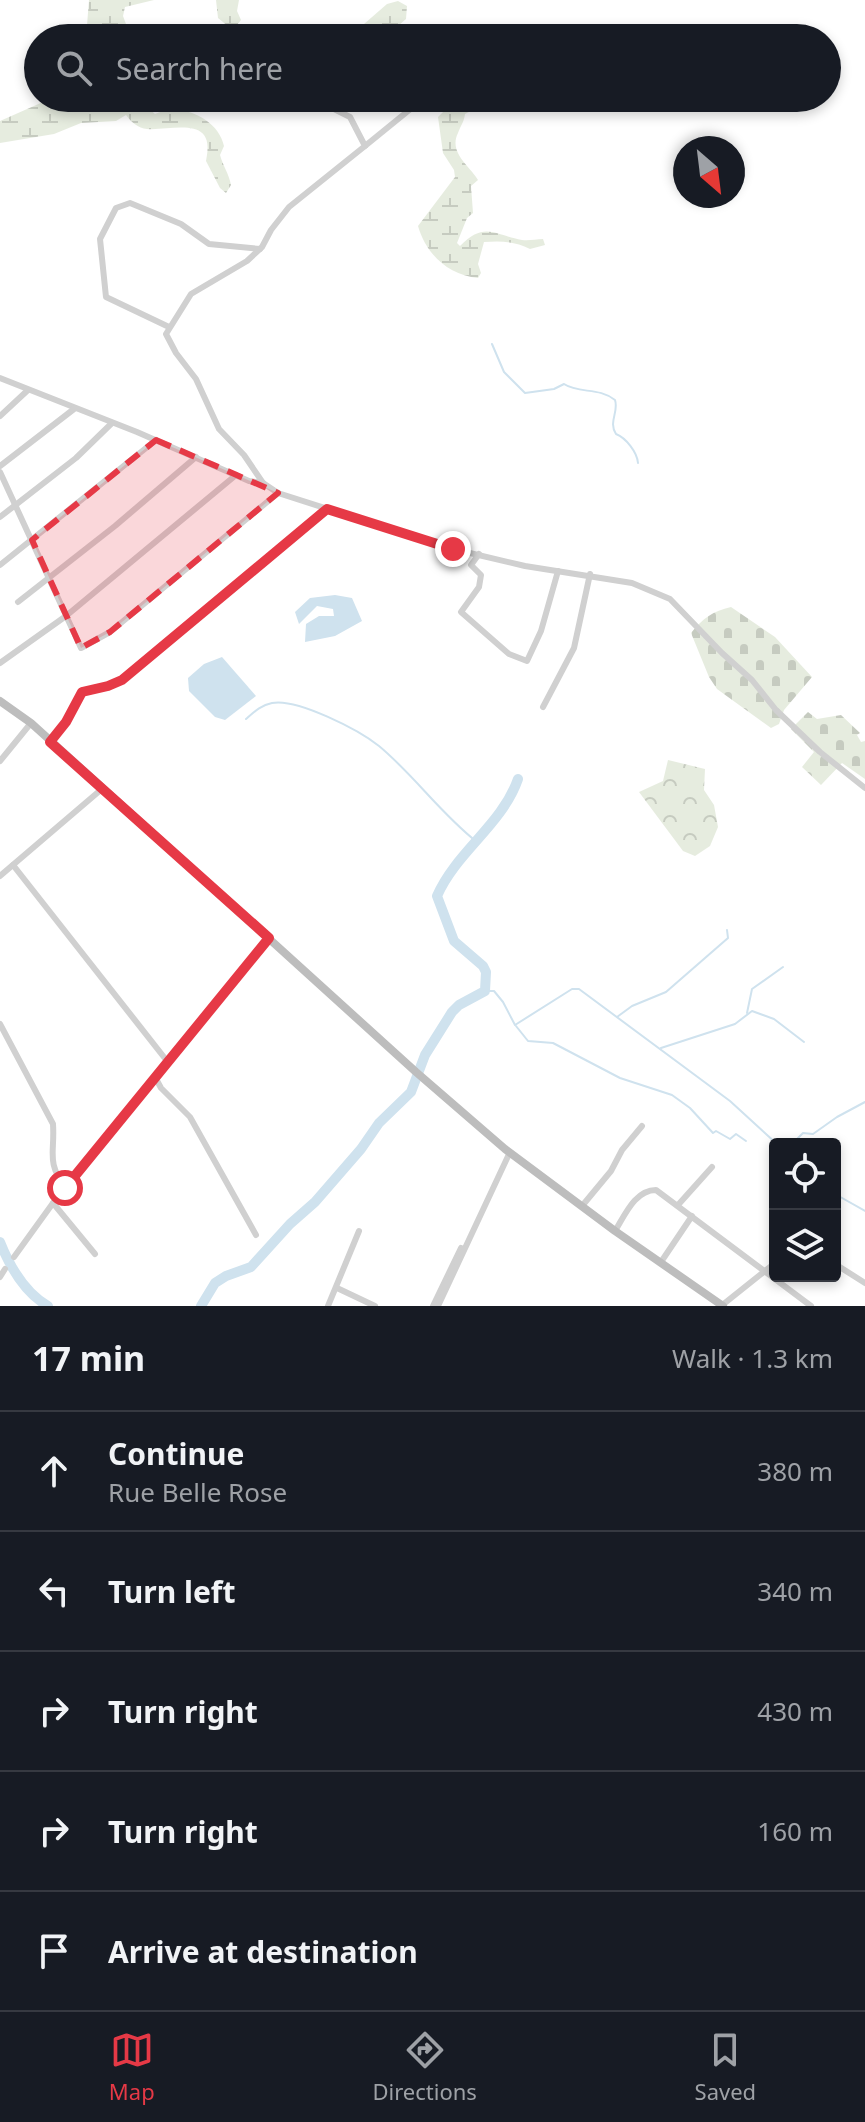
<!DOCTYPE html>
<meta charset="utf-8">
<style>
body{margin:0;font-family:"Noto Sans",sans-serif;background:#20242c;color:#f1f3f6}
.controls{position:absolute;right:24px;bottom:24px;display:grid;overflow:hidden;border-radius:8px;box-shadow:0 4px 12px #0003}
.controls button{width:72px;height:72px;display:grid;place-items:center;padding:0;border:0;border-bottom:2px solid #363941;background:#171b24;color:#f1f3f6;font:40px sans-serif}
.compass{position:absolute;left:673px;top:136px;width:72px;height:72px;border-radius:50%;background:#171b24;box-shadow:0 4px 12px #0003;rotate:152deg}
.stop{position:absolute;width:24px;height:24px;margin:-18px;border:6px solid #e63946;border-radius:50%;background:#fff}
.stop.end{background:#e63946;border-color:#fff;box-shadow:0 2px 8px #0008}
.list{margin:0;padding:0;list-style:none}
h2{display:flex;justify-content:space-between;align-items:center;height:104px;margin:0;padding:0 32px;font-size:34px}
h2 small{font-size:26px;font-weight:400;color:#9ea1a6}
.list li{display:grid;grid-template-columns:52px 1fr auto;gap:24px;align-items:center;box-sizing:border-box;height:120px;padding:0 32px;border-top:2px solid #363941}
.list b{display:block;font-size:30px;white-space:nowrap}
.list p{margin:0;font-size:26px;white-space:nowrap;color:#9ea1a6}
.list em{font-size:26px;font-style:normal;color:#9ea1a6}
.icon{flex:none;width:44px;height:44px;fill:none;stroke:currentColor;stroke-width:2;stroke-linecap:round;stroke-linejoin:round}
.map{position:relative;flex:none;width:865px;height:1306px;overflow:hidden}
.search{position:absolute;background:#171b24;box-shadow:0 4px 12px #0003;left:24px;right:24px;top:24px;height:88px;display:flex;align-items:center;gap:20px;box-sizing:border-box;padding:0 28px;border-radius:44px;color:#9ea1a6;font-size:30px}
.sheet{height:704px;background:#171b24}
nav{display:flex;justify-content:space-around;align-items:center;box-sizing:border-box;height:112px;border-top:2px solid #363941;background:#171b24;font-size:22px;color:#9ea1a6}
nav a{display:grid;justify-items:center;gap:4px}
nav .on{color:#e63946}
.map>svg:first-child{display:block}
.forest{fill:url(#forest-crowns)}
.wetland{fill:url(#wetland-marsh)}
.cemetery{fill:url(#cemetery-stones)}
.water{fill:#cfe2ee}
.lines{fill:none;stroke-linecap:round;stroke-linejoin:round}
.stream{stroke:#cfe2ee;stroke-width:2}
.river{stroke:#cfe2ee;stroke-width:10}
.street{stroke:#d0d0d0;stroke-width:6}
.secondary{stroke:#bdbdbd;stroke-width:8}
.route{stroke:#e63946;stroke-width:10}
.marked{fill:#e63946;fill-opacity:0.2;stroke:#e63946;stroke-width:6;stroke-dasharray:16 10;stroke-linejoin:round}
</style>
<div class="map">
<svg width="865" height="1306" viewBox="0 0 865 1306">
<defs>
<pattern id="forest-crowns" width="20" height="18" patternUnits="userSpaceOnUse" patternTransform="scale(2)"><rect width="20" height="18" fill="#e6ecdf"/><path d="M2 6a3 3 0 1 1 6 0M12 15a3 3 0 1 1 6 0" fill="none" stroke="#c6cbc0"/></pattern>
<pattern id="wetland-marsh" width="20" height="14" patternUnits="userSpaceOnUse" patternTransform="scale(2)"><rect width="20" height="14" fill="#e6ecdf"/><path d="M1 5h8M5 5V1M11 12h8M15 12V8" fill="none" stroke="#c6cbc0"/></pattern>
<pattern id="cemetery-stones" width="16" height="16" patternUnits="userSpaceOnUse" patternTransform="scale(2)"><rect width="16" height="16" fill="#e6ecdf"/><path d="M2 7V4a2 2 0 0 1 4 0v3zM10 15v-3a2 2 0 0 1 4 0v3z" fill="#c6cbc0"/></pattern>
</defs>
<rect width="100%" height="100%" fill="#fff"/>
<polygon class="forest" points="668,760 705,769 704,790 714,805 718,827 710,846 695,856 683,851 639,792 663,781"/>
<g class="wetland">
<polygon points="89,0 154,0 125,7 123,16 126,24 122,38 86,38"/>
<polygon points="216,0 239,0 237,11 241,20 237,25 229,27 218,18"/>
<polygon points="398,1 407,6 406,19 384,38 341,38 364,24 387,4"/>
<path d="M52,98H116L124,104L146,106L155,114C181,102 218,118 224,146L220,155C223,166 229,174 231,185L226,193L220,188L206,161C217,114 172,131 147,129C138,128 131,122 126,115L116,121L81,123L54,134L0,143V121Z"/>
<path d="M473,98H495L465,114C464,122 461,125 458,133C448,153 471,167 478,180L471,186L473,213L467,218L457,243L460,246C485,221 494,235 522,240C529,241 536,239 543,239L545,245L530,249C515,241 501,241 484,242L478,264L481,273L478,278C448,275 426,254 418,226L455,177L454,170L443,153L438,117L445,110Z"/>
</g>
<g class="cemetery">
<path d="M731,607L775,637L812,677L784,710L779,724L771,728L717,689L709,677L691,633C703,618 713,611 731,607Z"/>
<polygon points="808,712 817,719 841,715 860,733 857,735 861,742 865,741 865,779 842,763 821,785 802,767 814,752 791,729"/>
</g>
<g class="water">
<polygon points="335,595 352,598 362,621 335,636 305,642 306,624 319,616 334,616 333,609 317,606 299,624 295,612 310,598"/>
<polygon points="222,657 256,696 225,720 215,717 189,691 188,678 204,664"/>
</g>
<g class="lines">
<g class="stream">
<path d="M492,344L504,372L525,393L554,389L564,384C579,394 599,387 615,400C619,412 608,422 616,434C626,438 637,452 638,463"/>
<path d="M246,719C254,712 261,705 272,703C297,698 359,730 379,746C414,775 441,814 477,842"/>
<polyline points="485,991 494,991 503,1002 515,1025 572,989 579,989 730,1101 777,1144"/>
<polyline points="747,1013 752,989 783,967"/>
<polyline points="617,1017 632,1006 666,992 728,938 727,930"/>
<polyline points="516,1026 528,1041 553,1043 620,1078 672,1095 690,1108 713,1133 716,1131 730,1139 736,1134 746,1141"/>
<polyline points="661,1048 735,1024 752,1011 774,1019 804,1042"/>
<polyline points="792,1144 803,1133 813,1134 837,1117 865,1102"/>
<polyline points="835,1194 865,1211"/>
</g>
<g class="river">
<path d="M0,1242C10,1267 25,1293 48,1306"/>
<path d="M201,1306L215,1283L226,1276L251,1267L290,1224L315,1202L361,1149L379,1123L411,1092L425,1055L452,1012L459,1005L485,991L486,972L483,966L454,941L437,896C456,852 502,825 518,779"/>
</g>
<g class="street">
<polyline points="312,98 350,117 365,146 289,207 271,230 262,247 247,261 191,294 166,334 176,353 196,379 219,429 244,455 263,483 278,493 453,549 525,566 632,583 670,599 722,653 752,680 776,710 820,752 865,788"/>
<polyline points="365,146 424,98"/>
<polyline points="169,327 106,297 100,239 116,208 130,203 181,224 209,244 260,249"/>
<polyline points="0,378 137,432 249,481 263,483"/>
<polyline points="0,416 28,390"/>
<polyline points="0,466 74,409"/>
<polyline points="0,472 81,648 110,632 278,493"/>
<polyline points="0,517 76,458 112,423"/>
<polyline points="479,554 471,565 481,575 479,587 461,612 509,654 527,661 541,631 558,571"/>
<polyline points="0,565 156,440"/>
<polyline points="18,602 115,526 196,457"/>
<polyline points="0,663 66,616 236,475"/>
<polyline points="543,707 574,648 590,574"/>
<polyline points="50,741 66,722 82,692 108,686 122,680 327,509"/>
<polyline points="0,761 31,723"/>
<polyline points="13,865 167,1061"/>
<polyline points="0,876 103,788"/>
<path d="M0,1024L53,1124C55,1154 46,1160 65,1188"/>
<polyline points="155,1077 161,1088 190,1117 256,1235"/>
<polyline points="53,1203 95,1254"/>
<polyline points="678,1205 712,1167"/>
<polyline points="582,1206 611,1171 622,1150 642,1126"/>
<path d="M615,1231C625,1215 635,1190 656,1190L811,1306"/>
<polyline points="14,1257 53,1203 269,938"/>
<polyline points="661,1262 692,1216"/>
<polyline points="835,1264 865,1283"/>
<polyline points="0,1277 5,1269"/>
<polyline points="337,1288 375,1306"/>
<polyline points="328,1306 359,1231"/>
<polyline points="433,1306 461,1248"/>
<polyline points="438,1306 510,1152"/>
<polyline points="721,1306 775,1263"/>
</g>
<polyline class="secondary" points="0,701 31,723 416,1072 505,1149 615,1231 723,1306"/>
</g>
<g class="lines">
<polyline class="route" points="65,1188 269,938 50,742 66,722 82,692 108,686 122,680 327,509 453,549"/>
</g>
<path class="marked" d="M156,440L278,493L110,632L81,648L32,540Z"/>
</svg>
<div class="controls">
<button><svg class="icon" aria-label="locate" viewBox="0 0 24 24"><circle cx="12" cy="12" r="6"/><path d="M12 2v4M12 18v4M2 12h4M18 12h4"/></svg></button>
<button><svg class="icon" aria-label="layers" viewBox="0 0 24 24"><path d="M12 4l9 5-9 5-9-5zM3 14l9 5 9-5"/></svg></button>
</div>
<svg class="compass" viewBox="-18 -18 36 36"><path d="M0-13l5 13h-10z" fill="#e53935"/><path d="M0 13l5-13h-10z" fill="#9ea1a6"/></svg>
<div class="stop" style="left:65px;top:1188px"></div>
<div class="stop end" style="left:453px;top:549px"></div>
<div class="search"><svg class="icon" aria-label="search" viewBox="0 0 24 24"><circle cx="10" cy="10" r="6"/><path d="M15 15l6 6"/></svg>Search here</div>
</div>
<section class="sheet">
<h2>17 min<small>Walk · 1.3 km</small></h2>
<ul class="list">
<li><svg class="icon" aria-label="ahead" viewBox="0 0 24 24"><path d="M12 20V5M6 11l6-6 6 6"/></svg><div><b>Continue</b><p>Rue Belle Rose</p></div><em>380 m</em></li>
<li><svg class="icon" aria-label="left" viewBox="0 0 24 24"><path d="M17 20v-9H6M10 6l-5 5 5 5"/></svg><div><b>Turn left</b></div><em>340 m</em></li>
<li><svg class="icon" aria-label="right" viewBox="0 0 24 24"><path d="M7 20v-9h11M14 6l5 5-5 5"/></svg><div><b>Turn right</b></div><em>430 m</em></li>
<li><svg class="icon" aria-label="right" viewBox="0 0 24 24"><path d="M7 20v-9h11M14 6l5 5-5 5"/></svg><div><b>Turn right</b></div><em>160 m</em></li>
<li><svg class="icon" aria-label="arrive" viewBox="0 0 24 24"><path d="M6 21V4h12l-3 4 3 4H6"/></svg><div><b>Arrive at destination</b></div></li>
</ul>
</section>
<nav>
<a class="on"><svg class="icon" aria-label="map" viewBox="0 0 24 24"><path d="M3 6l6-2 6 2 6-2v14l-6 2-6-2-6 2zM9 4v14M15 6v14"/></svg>Map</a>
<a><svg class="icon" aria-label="directions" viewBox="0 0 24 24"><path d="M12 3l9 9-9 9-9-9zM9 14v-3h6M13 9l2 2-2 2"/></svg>Directions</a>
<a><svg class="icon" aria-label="saved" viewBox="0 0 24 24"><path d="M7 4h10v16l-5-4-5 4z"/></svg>Saved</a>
</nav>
